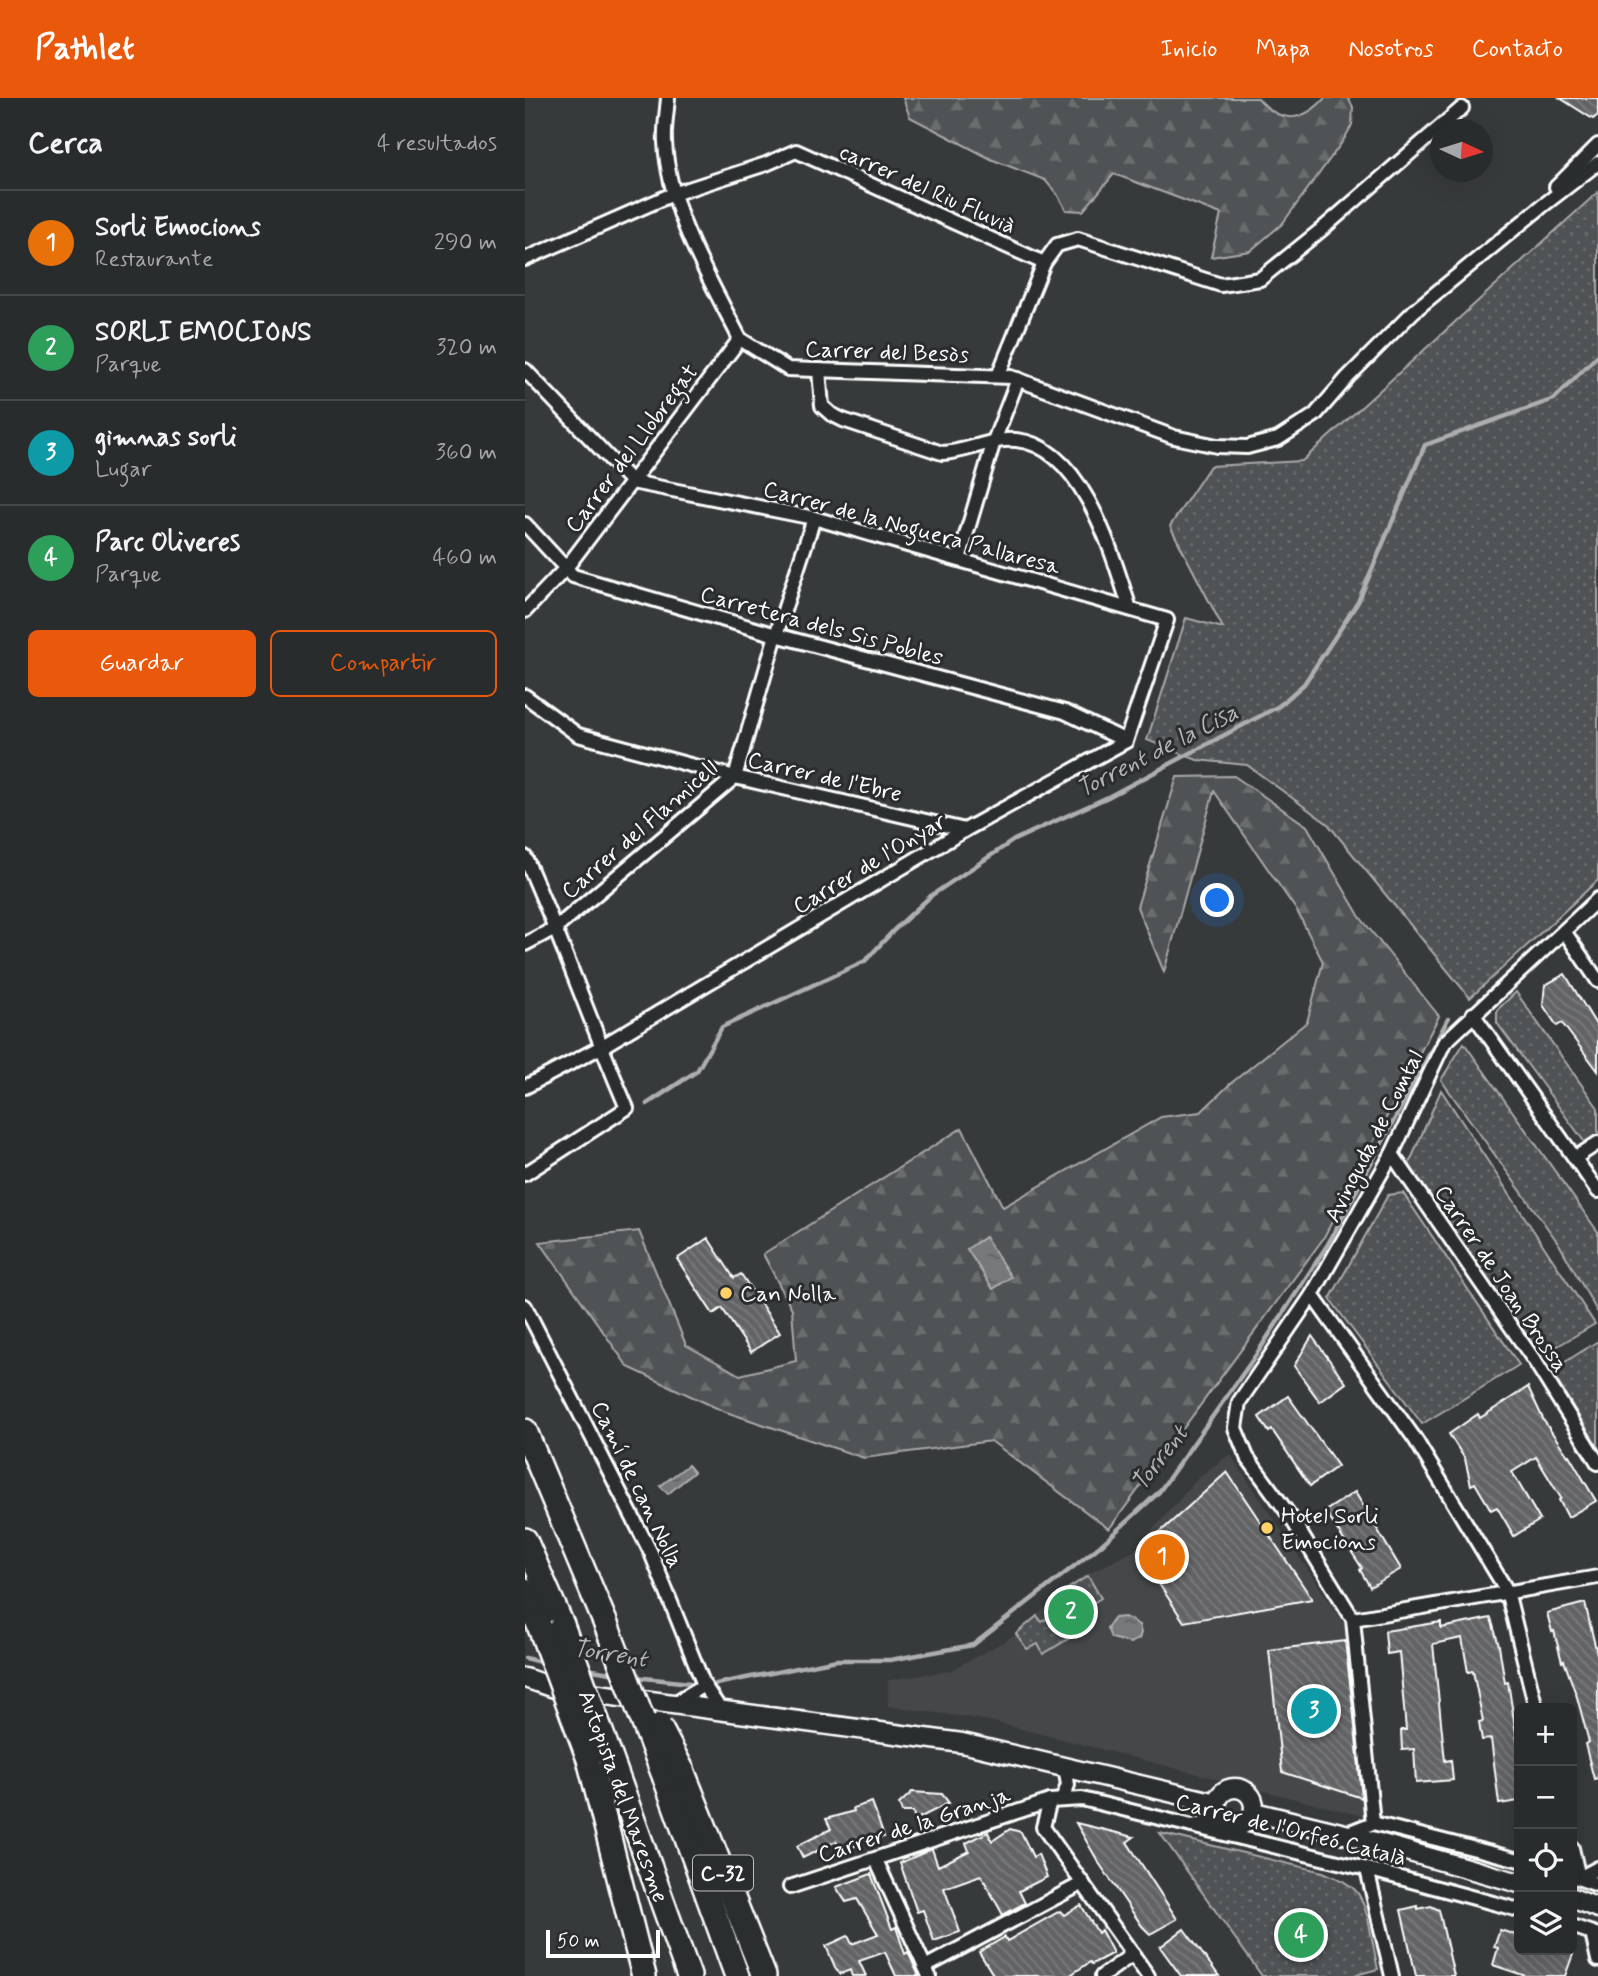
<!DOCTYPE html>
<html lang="es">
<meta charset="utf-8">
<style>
body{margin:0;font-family:Mynerve,sans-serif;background:#353838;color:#f1f3f6}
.controls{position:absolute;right:21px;bottom:21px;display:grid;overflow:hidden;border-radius:10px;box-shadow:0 7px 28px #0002}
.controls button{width:63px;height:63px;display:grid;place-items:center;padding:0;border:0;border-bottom:2px solid #454848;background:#292c2c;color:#f1f3f6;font:35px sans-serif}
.compass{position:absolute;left:905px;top:21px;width:63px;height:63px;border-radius:50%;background:#292c2c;box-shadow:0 7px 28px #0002;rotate:94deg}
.scale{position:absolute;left:21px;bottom:18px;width:114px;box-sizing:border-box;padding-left:7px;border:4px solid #fff;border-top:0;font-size:19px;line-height:24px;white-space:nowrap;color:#fff;-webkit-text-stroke:5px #2a2d2e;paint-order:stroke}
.you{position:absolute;left:693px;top:803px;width:24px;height:24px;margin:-18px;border:5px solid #fff;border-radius:50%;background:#1a73e8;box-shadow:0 0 0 10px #1a73e833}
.badge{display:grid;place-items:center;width:46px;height:46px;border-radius:50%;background:#ea580c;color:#fff;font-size:23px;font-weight:700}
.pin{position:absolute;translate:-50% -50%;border:4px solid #fff;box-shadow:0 2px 7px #0006}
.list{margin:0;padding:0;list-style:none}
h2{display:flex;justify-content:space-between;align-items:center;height:91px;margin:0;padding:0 28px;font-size:30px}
h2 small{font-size:23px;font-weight:400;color:#a5a7a9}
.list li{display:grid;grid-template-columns:46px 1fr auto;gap:21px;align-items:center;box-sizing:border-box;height:105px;padding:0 28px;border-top:2px solid #454848}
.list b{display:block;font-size:26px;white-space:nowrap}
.list p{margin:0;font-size:23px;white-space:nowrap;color:#a5a7a9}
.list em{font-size:23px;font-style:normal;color:#a5a7a9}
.actions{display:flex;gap:14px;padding:21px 28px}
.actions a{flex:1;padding:16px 0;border:2px solid #ea580c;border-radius:10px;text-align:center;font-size:24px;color:#ea580c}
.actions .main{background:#ea580c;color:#fff}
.icon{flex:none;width:38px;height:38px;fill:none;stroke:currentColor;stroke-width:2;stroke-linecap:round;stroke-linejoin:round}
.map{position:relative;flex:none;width:1073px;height:1878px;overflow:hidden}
header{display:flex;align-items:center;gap:42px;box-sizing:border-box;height:98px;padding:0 35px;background:#ea580c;color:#fff}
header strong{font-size:33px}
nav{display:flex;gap:38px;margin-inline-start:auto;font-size:24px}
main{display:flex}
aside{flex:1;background:#292c2c}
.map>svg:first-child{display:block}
.built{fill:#444748}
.green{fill:url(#green-dots);stroke:#a8a9aa;stroke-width:2}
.forest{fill:url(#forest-firs);stroke:#a8a9aa;stroke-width:2}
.water{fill:url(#water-ripples);stroke:#adaeaf;stroke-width:2}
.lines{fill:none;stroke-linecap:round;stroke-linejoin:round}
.stream{stroke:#adaeaf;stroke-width:4.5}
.building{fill:url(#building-back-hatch);stroke:#fff;stroke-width:2}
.street-casing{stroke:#fff;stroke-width:18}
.secondary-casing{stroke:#fff;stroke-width:23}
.highway-casing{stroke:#fff;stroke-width:28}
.street{stroke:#2a2d2e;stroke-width:12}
.secondary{stroke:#2a2d2e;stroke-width:18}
.highway{stroke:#2a2d2e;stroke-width:23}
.highway-bridge-casing{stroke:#fff;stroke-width:28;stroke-linecap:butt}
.highway-bridge{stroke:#2a2d2e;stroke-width:23}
.poi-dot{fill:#ffd166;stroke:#2a2d2e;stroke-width:2.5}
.labels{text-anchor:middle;stroke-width:6;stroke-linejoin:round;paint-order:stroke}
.shield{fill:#2a2d2e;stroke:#bfc0c0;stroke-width:2}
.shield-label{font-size:21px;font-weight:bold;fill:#fff}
.street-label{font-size:23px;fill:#fff;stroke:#2a2d2e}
.poi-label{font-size:23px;fill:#fff;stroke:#2a2d2e;text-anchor:start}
.water-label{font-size:24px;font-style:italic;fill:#b4b5b5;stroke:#2a2d2e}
</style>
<header>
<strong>Pathlet</strong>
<nav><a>Inicio</a><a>Mapa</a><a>Nosotros</a><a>Contacto</a></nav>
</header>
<main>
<aside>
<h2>Cerca<small>4 resultados</small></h2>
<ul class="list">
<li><span class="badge" style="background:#e8710a">1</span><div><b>Sorli Emocions</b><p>Restaurante</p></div><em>290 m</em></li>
<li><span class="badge" style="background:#2e9e5b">2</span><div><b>SORLI EMOCIONS</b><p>Parque</p></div><em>320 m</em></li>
<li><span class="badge" style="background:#0f9aa8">3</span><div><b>gimnas sorli</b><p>Lugar</p></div><em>360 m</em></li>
<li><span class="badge" style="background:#2e9e5b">4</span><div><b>Parc Oliveres</b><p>Parque</p></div><em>460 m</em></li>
</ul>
<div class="actions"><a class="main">Guardar</a><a>Compartir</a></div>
</aside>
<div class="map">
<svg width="1073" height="1878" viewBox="0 0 1073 1878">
<defs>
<pattern id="green-dots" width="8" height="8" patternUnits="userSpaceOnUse" patternTransform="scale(1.75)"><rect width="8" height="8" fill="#505354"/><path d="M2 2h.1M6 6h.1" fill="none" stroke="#6a6d6e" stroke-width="1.8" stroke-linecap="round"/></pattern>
<pattern id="forest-firs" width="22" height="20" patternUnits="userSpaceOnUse" patternTransform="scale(1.75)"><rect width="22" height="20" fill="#505354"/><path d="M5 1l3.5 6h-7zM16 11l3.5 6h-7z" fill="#6a6d6e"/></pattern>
<pattern id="water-ripples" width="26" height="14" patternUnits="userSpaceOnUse" patternTransform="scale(1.75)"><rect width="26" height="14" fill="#767879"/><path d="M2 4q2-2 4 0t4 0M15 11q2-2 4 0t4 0" fill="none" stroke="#616262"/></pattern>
<pattern id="building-back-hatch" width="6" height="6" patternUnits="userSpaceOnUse" patternTransform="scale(1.75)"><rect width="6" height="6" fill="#636465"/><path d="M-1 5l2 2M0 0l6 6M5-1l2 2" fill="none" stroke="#7a7b7c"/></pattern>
</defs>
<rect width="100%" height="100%" fill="#373a3b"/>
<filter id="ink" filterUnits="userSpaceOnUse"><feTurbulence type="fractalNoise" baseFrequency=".0143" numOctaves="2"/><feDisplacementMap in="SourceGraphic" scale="14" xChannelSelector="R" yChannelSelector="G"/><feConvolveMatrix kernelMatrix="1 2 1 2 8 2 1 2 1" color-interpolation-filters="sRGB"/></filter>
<g filter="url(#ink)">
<polygon class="built" points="705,1356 820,1527 841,1719 461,1622 363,1608 363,1582 425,1573 487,1539 555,1480 609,1453 674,1379"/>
<g class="green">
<polygon points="1073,94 1073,782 945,900 803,726 722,667 672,662 622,642 661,520 698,530 645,428 685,368 777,363"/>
<polygon points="991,894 1073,1010 1073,1038 1061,1046 972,925 972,912"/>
<polygon points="939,945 1073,1134 1073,1215 1034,1146 916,982"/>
<polygon points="916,992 1070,1226 1014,1259 884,1066"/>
<polygon points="878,1095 994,1267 897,1326 805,1201 863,1097"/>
<polygon points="1073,1243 1073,1349 1026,1273"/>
<polygon points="563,1478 576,1500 560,1510 568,1526 518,1556 513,1546 502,1551 491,1536 512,1518 517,1524 545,1504 539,1493"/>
<path d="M635,1735L798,1774C809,1779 822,1783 831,1793C844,1807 848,1852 853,1871L827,1878H737Z"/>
</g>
<g class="forest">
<path d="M378,0H733C755,27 778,24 800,0H823L828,9L827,27L818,43L757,126L725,153L686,159L696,116L589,76L558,113L541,112L532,96L520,82L468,62L385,19Z"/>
<polygon points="709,678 782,728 835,819 914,918 798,1141 584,1431 466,1343 339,1360 198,1313 103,1269 15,1144 114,1133 161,1247 215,1277 271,1263 267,1211 238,1156 437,1030 478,1109 636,1019 676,1014 705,986 782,924 798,864 772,813 689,693 639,874 612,809 652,679"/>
</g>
<g class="water">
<polygon points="460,1139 486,1179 468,1191 442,1151"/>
<polygon points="163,1367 169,1374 143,1396 135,1388"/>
<polygon points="600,1519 614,1527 616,1535 614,1541 605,1545 586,1540 582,1530 589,1520"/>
</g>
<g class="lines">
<g class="stream">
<polyline points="122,1006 172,973 197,929 340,863 369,832 407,797 489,742 583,699 754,608 779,586 833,504 900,347 1029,301 1073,257"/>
<polyline points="0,1560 19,1565"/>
<polyline points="62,1571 91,1576"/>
<polyline points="110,1579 165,1585"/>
<polyline points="191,1586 312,1562 365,1562 448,1547 575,1448 634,1394 731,1257 803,1146 923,921"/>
</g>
</g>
<g class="building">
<polygon points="1035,0 1073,0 1073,17 1068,21"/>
<polygon points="1040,876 1073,930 1073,973 1037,925 1032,928 1018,907 1020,887"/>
<polygon points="183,1140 209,1180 216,1176 255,1235 226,1254 197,1210 188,1216 152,1161"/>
<polygon points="787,1238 821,1285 795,1304 769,1268"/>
<polygon points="1003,1289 1019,1323 1043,1358 1044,1357 1071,1403 1043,1419 1034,1402 1036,1400 1011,1359 987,1374 1015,1422 989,1438 972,1409 966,1412 950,1385 946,1387 940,1361 924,1336 953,1316 955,1320"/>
<polygon points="763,1298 813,1368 785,1388 747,1332 744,1334 734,1319"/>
<polygon points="702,1374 787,1501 659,1524 613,1454"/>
<polygon points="830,1394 876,1471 845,1489 835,1472 837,1470 800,1413"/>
<polygon points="1060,1505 1073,1560 1073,1680 1069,1681 1060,1646 1064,1644 1052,1599 1039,1563 1037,1564 1029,1533 1027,1534 1022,1515"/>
<polygon points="966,1520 974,1548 980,1585 983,1584 994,1654 994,1703 974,1706 966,1641 957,1642 954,1624 958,1623 948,1573 943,1574 937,1540 908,1546 920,1663 926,1662 928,1682 891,1685 889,1651 877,1652 876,1632 881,1632 874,1554 862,1556 860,1533 916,1524 916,1530"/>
<polygon points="820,1543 829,1619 837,1700 757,1674 744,1552"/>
<polygon points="387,1694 417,1696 424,1705 390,1722 388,1714 377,1714 374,1706"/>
<polygon points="347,1704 359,1739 331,1743 333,1747 315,1752 311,1743 278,1760 272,1748 306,1731 301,1721 329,1713 328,1710"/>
<polygon points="551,1725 609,1739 602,1744 652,1821 625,1836 617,1828 574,1765"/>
<polygon points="485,1731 496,1734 508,1759 513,1756 522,1779 494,1793 500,1805 478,1817 456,1777 419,1790 435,1834 409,1843 398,1812 392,1814 375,1765 407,1751 413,1768 444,1753 441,1745 463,1734 467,1743"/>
<polygon points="346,1776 367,1831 371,1829 380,1856 383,1854 394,1878 371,1878 360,1854 334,1863 341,1878 327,1878 325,1872 315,1876 310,1869 301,1848 323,1838 327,1846 353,1836 332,1801 321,1804 311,1789"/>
<polygon points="556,1807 573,1835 576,1832 588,1855 567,1866 565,1864 544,1878 469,1878 454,1854 480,1839 482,1843 535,1813 539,1817"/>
<polygon points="893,1808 893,1811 906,1808 914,1812 929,1878 891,1878 876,1812"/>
<polygon points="659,1831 694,1878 656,1878 635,1849"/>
<polygon points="975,1832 994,1838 994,1852 1036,1852 1048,1856 1040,1878 1001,1878 968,1867 973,1850 969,1849"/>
</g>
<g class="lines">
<defs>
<g id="street">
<path d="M143,0C142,14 139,29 140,44C144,115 184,179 215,241"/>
<polyline points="1031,89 1073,47"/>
<polyline points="0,161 148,96 241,66 271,53 519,165"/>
<polyline points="215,241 263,271 486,279 649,339 692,348 722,349 753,341 790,317 823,279 889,213 1016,109 1073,65"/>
<polyline points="0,272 107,384 289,420 642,522 601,643 440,732 76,949 0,989"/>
<path d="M294,272L297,308L306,316L318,322L417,355C442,354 465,340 491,342C558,348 588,458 605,511"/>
<polyline points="473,278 519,165 532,147 553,141 696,187 735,181 796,132 937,10"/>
<polyline points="0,426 48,478 251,537 540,614 601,643"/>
<polyline points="434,461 469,343 493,281"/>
<polyline points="0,513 41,470 215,241"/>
<polyline points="0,598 53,637 210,679 440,732"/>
<path d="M0,759C37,841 66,927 102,1010L0,1076"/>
<polyline points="1039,833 1073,883"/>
<polyline points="0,846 32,829 210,679 251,537 289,420"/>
<polyline points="948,916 1073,1093"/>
<polyline points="867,1056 1011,1265 1073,1365"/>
<polyline points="1050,1060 1073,1045"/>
<polyline points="787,1197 890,1341 982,1493 1011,1610"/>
<polyline points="0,1208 126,1455 179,1587 148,1606"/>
<polyline points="828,1521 1073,1479"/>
<polyline points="179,1587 195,1611"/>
<polyline points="537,1702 543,1687 540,1669"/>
<polyline points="525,1703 518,1729 623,1878"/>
<polyline points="848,1725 828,1521 765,1418 722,1359 710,1330 714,1304 787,1197 867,1056 919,945 1073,801"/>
<polyline points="667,1728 695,1721"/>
<polyline points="820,1736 848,1725 994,1762"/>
<polyline points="1047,1750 1054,1780"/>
<polyline points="351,1762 404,1878"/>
<polyline points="842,1771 867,1878"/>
<polyline points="1047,1778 1073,1787"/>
<polyline points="1054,1780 1073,1770"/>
<polyline points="265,1789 525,1703 557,1701 842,1771 994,1812"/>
<polyline points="1047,1828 1073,1837"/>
<polyline points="1067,1835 1073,1862"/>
<polyline points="400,1869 558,1785"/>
<polyline points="577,1878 608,1856"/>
</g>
<g id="secondary">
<polyline points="0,1580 29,1590 437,1645 691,1705"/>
<circle cx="710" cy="1709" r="19"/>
<polyline points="729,1714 832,1739 994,1785"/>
<polyline points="1047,1800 1073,1810"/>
</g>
<g id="highway">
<polyline points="0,1333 80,1524"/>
<polyline points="0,1442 37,1527"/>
<polyline points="0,1492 14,1527"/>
<polyline points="64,1661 119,1878"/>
<polyline points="86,1661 164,1878"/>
<polyline points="157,1672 239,1878"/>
<polyline points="140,1680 212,1878"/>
</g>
</defs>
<use href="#street" class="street-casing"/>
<use href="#secondary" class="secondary-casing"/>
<use href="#highway" class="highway-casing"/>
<use href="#street" class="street"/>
<use href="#secondary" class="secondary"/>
<use href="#highway" class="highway"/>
<defs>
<g id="highway-bridge">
<polyline points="80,1524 140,1680"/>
<polyline points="14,1527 64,1661"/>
<polyline points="37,1527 86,1661"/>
<polyline points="134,1628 157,1672"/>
</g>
</defs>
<use href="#highway-bridge" class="highway-bridge-casing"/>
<use href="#highway-bridge" class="highway-bridge"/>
</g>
</g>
<g class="poi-dot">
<circle cx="201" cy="1195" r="7"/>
<circle cx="742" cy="1430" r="7"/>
</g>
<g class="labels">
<rect class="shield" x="168" y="1757.5" width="60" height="35" rx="5"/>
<g class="shield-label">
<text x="198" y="1782">C-32</text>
</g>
<g class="street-label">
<text transform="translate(403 90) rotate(24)" y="8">carrer del Riu Fluvià</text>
<text transform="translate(362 253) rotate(2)" y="8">Carrer del Besòs</text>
<text transform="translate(106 350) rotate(-53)" y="8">Carrer del Llobregat</text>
<text transform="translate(387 429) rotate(15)" y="8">Carrer de la Noguera Pallaresa</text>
<text transform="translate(297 527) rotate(15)" y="8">Carretera dels Sis Pobles</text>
<text transform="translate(300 678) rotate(13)" y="8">Carrer de l'Ebre</text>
<text transform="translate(114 731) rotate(-41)" y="8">Carrer del Flamicell</text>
<text transform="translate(344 765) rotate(-31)" y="8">Carrer de l'Onyar</text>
<text transform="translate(848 1038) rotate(-63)" y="8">Avinguda de Comtal</text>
<text transform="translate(977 1180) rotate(56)" y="8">Carrer de Joan Brossa</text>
<text transform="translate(113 1386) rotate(64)" y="8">Camí de can Nolla</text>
<text transform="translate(99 1698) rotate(70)" y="8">Autopista del Maresme</text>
<text transform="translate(389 1726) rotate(-18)" y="8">Carrer de la Granja</text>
<text transform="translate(766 1731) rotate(14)" y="8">Carrer de l'Orfeó Català</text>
</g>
<g class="poi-label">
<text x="215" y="1203">Can Nolla</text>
<text x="756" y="1425">Hotel Sorli<tspan x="756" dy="26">Emocions</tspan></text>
</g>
<g class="water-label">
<text transform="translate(632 652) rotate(-27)" y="8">Torrent de la Cisa</text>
<text transform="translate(634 1360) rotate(-52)" y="8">Torrent</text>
<text transform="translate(85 1555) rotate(9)" y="8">Torrent</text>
</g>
</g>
</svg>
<div class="controls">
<button>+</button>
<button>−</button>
<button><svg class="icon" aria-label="locate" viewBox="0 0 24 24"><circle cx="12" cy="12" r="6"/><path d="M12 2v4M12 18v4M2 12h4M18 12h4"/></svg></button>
<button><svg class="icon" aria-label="layers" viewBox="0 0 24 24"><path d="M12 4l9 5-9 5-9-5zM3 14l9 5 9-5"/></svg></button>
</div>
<svg class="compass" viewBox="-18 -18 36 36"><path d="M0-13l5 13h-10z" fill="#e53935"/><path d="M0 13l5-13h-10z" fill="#a5a7a9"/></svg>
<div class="scale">50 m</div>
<div class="you"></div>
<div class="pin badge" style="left:637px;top:1459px;background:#e8710a">1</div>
<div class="pin badge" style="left:546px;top:1514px;background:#2e9e5b">2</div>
<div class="pin badge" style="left:789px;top:1613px;background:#0f9aa8">3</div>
<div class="pin badge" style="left:776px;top:1837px;background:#2e9e5b">4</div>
</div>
</main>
